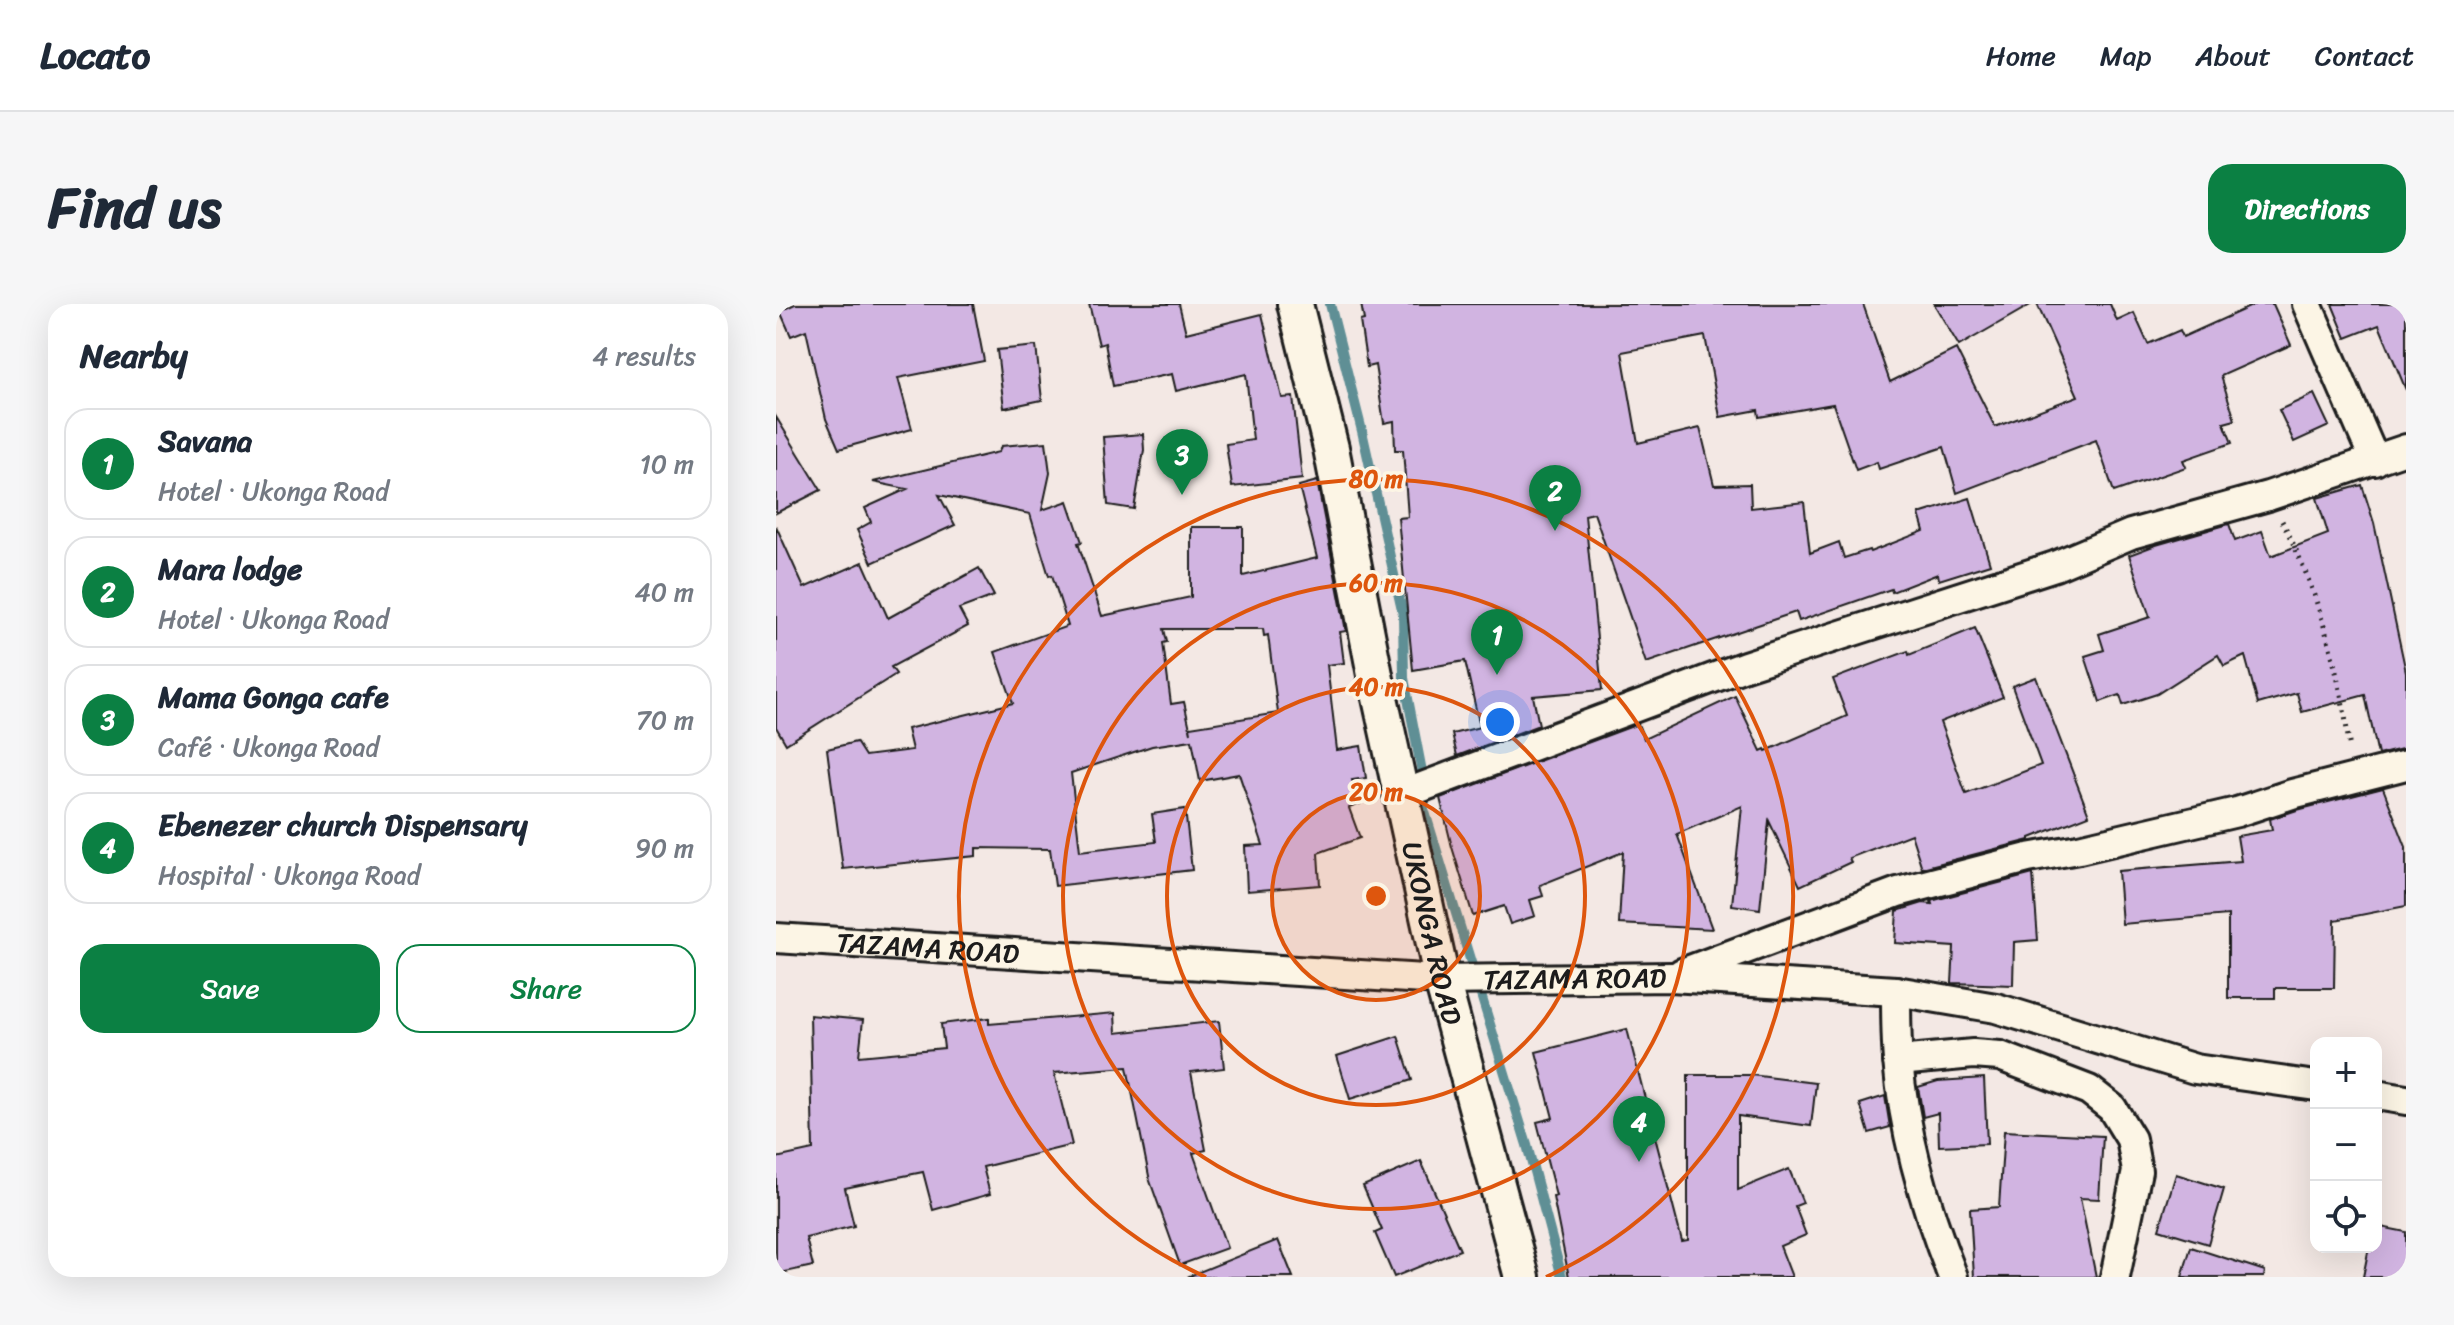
<!DOCTYPE html>
<meta charset="utf-8">
<style>
body{margin:0;font-family:Sriracha,sans-serif;background:#f6f6f7;color:#1f2937}
.controls{position:absolute;right:24px;bottom:24px;display:grid;overflow:hidden;border-radius:16px;box-shadow:0 8px 32px #0002}
.controls button{width:72px;height:72px;display:grid;place-items:center;padding:0;border:0;border-bottom:2px solid #e0e1e3;background:#fff;color:#1f2937;font:40px sans-serif}
.you{position:absolute;left:724px;top:418px;width:28px;height:28px;margin:-20px;border:6px solid #fff;border-radius:50%;background:#1a73e8;box-shadow:0 0 0 12px #1a73e833}
.badge{display:grid;place-items:center;width:52px;height:52px;border-radius:50%;background:#0b8043;color:#fff;font-size:26px;font-weight:700}
.pin{position:absolute;translate:-50% -66px;filter:drop-shadow(0 2px 4px #0008)}
.pin::after{content:'';position:absolute;top:42px;width:28px;height:24px;background:inherit;clip-path:polygon(0 0,100% 0,50% 100%)}
.list{margin:0;padding:0;list-style:none}
h2{display:flex;justify-content:space-between;align-items:center;height:104px;margin:0;padding:0 32px;font-size:34px}
h2 small{font-size:26px;font-weight:400;color:#747a83}
.list li{display:grid;grid-template-columns:52px 1fr auto;gap:24px;align-items:center;box-sizing:border-box;height:112px;margin:0 16px 16px;padding:0 16px;border:2px solid #e0e1e3;border-radius:24px}
.list b{display:block;font-size:30px;white-space:nowrap}
.list p{margin:0;font-size:26px;white-space:nowrap;color:#747a83}
.list em{font-size:26px;font-style:normal;color:#747a83}
.actions{display:flex;gap:16px;padding:24px 32px}
.actions a{flex:1;padding:18px 0;border:2px solid #0b8043;border-radius:24px;text-align:center;font-size:28px;color:#0b8043}
.actions .main{background:#0b8043;color:#fff}
.icon{flex:none;width:44px;height:44px;fill:none;stroke:currentColor;stroke-width:2;stroke-linecap:round;stroke-linejoin:round}
.map{position:relative;flex:none;width:1630px;height:973px;overflow:hidden;border-radius:24px}
header{display:flex;align-items:center;gap:48px;box-sizing:border-box;height:112px;padding:0 40px;background:#fff;border-bottom:2px solid #e0e1e3}
header strong{font-size:38px}
nav{display:flex;gap:44px;margin-inline-start:auto;font-size:28px}
.intro{display:flex;align-items:center;justify-content:space-between;box-sizing:border-box;height:192px;padding:0 48px}
h1{margin:0;font-size:56px}
.button{padding:20px 36px;border-radius:24px;background:#0b8043;color:#fff;font-size:28px;font-weight:700}
main{display:flex;gap:48px;padding:0 48px}
aside{flex:1;background:#fff;border-radius:24px;box-shadow:0 8px 32px #0002}
.map>svg:first-child{display:block}
.lines{fill:none;stroke-linecap:round;stroke-linejoin:round}
.stream{stroke:#5f8f95;stroke-width:10}
.building{fill:#d1b4e1;stroke:#1c1c1c;stroke-width:2;fill-rule:evenodd}
.minor-casing{stroke:#1c1c1c;stroke-width:34}
.tertiary-casing{stroke:#1c1c1c;stroke-width:40}
.path{stroke:#1c1c1c;stroke-width:5;stroke-dasharray:2 6;stroke-linecap:butt}
.minor{stroke:#fcf5e5;stroke-width:28}
.tertiary{stroke:#fcf5e5;stroke-width:34}
.ring{fill:none;stroke:#de560d;stroke-width:4}
.labels{text-anchor:middle;stroke-width:7;stroke-linejoin:round;paint-order:stroke}
.street-label{font-size:28px;fill:#1c1c1c;stroke:#fcf5e5}
.centre{fill:#de560d;stroke:#fcf5e5;stroke-width:4}
.ring-label{font-size:24px;text-anchor:middle;font-weight:bold;fill:#de560d;stroke:#fcf5e5;stroke-width:7;stroke-linejoin:round;paint-order:stroke}
</style>
<header>
<strong>Locato</strong>
<nav><a>Home</a><a>Map</a><a>About</a><a>Contact</a></nav>
</header>
<div class="intro"><h1>Find us</h1><a class="button">Directions</a></div>
<main>
<aside>
<h2>Nearby<small>4 results</small></h2>
<ul class="list">
<li><span class="badge">1</span><div><b>Savana</b><p>Hotel · Ukonga Road</p></div><em>10 m</em></li>
<li><span class="badge">2</span><div><b>Mara lodge</b><p>Hotel · Ukonga Road</p></div><em>40 m</em></li>
<li><span class="badge">3</span><div><b>Mama Gonga cafe</b><p>Café · Ukonga Road</p></div><em>70 m</em></li>
<li><span class="badge">4</span><div><b>Ebenezer church Dispensary</b><p>Hospital · Ukonga Road</p></div><em>90 m</em></li>
</ul>
<div class="actions"><a class="main">Save</a><a>Share</a></div>
</aside>
<div class="map">
<svg width="1630" height="973" viewBox="0 0 1630 973">
<rect width="100%" height="100%" fill="#f3e8e4"/>
<filter id="ink" filterUnits="userSpaceOnUse"><feTurbulence type="fractalNoise" baseFrequency=".0125" numOctaves="2"/><feDisplacementMap in="SourceGraphic" scale="16" xChannelSelector="R" yChannelSelector="G"/><feConvolveMatrix kernelMatrix="1 2 1 2 8 2 1 2 1" color-interpolation-filters="sRGB"/></filter>
<g filter="url(#ink)">
<g class="lines">
<polyline class="stream" points="554,0 586,127 627,311 628,374 649,483 648,505 751,841 786,973"/>
</g>
<g class="building">
<polygon points="19,0 197,0 208,57 122,74 136,125 63,145 50,115 30,26 15,32 4,7"/>
<polygon points="313,0 403,0 410,29 486,10 506,94 517,93 526,175 456,183 450,140 477,136 470,70 400,87 396,70 337,82 329,39 323,41"/>
<polygon points="585,0 1087,0 1114,78 1180,45 1219,123 1302,92 1261,0 1334,0 1341,17 1358,9 1372,40 1404,26 1407,33 1480,0 1497,0 1515,41 1445,72 1459,116 1448,119 1456,139 1407,156 1410,163 1338,188 1320,136 1181,189 1168,143 1103,165 1101,158 1080,166 1057,100 983,113 982,106 944,113 929,32 846,48 862,139 924,124 938,181 974,180 975,204 1028,198 1034,249 1063,238 1068,254 1093,246 1094,248 1148,227 1143,210 1194,194 1214,260 1163,276 1162,270 1116,288 1115,285 1023,317 1020,308 870,359 818,209 809,211 826,386 757,392 763,421 681,452 676,430 704,423 689,357 637,366 622,214 632,213 627,146 619,146 618,117 608,119 599,61 591,63 584,17 588,16"/>
<polygon points="1158,0 1256,0 1183,42"/>
<polygon points="1556,0 1630,0 1630,86 1603,21 1570,34"/>
<polygon points="260,42 266,96 228,104 221,46"/>
<polygon points="1538,90 1553,122 1518,138 1503,106"/>
<polygon points="0,113 45,186 0,209"/>
<polygon points="367,130 368,146 358,205 332,201 327,133"/>
<path d="M270,138L274,169L266,206L292,197L306,238L302,239L326,312L415,293V223H467V272L541,254L523,182L541,177L570,327L564,328L568,359L551,361L561,446L585,442L590,474L576,476L584,500L573,504L584,534L542,549L544,581L471,587L469,542L487,541L463,470L424,477L416,436L376,442L295,469L304,547L380,538L376,510L409,505L416,566L279,582L274,545L200,544V552L67,565L51,445L80,438L89,452L136,446L131,425L237,399L219,348L292,322L276,271L273,272L254,210L163,191L179,221L96,259L81,226L95,218L89,204L131,185L97,178L223,148L225,142ZM388,325H487L488,332L492,331L502,409L414,423L415,429L408,398L395,400L387,339L391,338Z"/>
<polygon points="1586,181 1598,219 1630,368 1630,444 1602,451 1589,391 1526,408 1521,389 1482,400 1469,352 1448,362 1442,351 1381,390 1347,401 1344,391 1324,398 1309,352 1328,346 1323,330 1374,313 1353,251 1380,241 1453,220 1459,237 1486,227 1495,252 1552,230 1541,194"/>
<polygon points="0,222 28,284 87,258 112,314 203,264 218,292 183,305 192,322 115,363 120,370 10,440 0,423"/>
<polygon points="1199,324 1227,393 1164,418 1190,490 1265,461 1236,382 1260,373 1313,511 1254,534 1254,536 1146,564 1135,530 1073,554 1075,558 1024,582 993,517 984,605 956,601 966,502 901,530 936,625 843,620 847,548 764,581 767,592 754,596 759,612 734,620 728,602 697,612 676,543 664,494 862,420 868,435 959,392 985,447 989,445 990,447 1071,412 1057,375 1132,347 1133,351"/>
<polygon points="1607,484 1630,543 1630,602 1559,616 1558,684 1499,684 1499,694 1452,694 1452,611 1346,620 1342,567 1465,557 1461,532 1496,526 1494,515 1521,506"/>
<polygon points="1257,570 1262,636 1238,638 1237,681 1176,679 1178,643 1119,639 1121,607 1147,599 1156,600 1155,597"/>
<polygon points="339,709 340,729 443,717 448,764 415,768 430,846 417,849 451,944 404,961 374,877 351,763 278,769 296,841 207,863 214,890 157,906 147,868 69,884 78,922 30,934 37,962 0,970 0,854 37,846 34,711 87,716 83,752 168,744 165,720 213,714 213,720"/>
<polygon points="851,725 906,937 912,936 912,771 975,771 1040,779 1035,822 962,812 962,886 1013,865 1027,899 1019,902 1030,931 1004,942 1016,973 793,973 777,893 780,892 761,818 777,814 760,748"/>
<polygon points="622,732 636,776 574,795 561,752"/>
<polygon points="1208,774 1211,840 1163,842 1162,809 1147,813 1142,783 1162,777"/>
<polygon points="1109,792 1114,823 1093,829 1084,800"/>
<polygon points="1228,827 1327,832 1323,895 1304,894 1320,973 1198,973 1194,905 1223,903"/>
<polygon points="645,857 684,946 618,973 599,929 606,926 587,882"/>
<polygon points="1400,870 1448,885 1432,940 1383,925"/>
<polygon points="1600,922 1630,928 1630,973 1587,973 1593,943 1600,943"/>
<polygon points="502,936 517,973 414,973 413,972"/>
<polygon points="1415,943 1489,967 1488,973 1406,973"/>
</g>
<g class="lines">
<defs>
<g id="minor">
<polyline points="1531,0 1599,157"/>
<polyline points="625,491 969,362 1279,262 1355,230 1492,192 1630,145"/>
<path id="s1" d="M0,634L664,676L895,673L1120,687L1220,704L1419,765L1540,782"/>
<polyline points="906,669 1122,588 1252,554 1303,545 1461,508 1516,490 1630,461"/>
<path d="M1120,687C1120,710 1120,733 1122,756C1128,829 1150,905 1177,973"/>
<polyline points="1122,757 1197,750 1224,752 1313,786 1336,804 1355,835 1361,867 1339,973"/>
<polyline points="1600,791 1630,796"/>
</g>
<g id="tertiary">
<path id="s2" d="M519,0L555,144L599,371L666,676L746,973"/>
</g>
</defs>
<use href="#minor" class="minor-casing"/>
<use href="#tertiary" class="tertiary-casing"/>
<path class="path" d="M1506,217C1536,274 1555,338 1567,401C1570,415 1571,430 1574,444"/>
<use href="#minor" class="minor"/>
<use href="#tertiary" class="tertiary"/>
</g>
</g>
<circle cx="600" cy="592" r="104" fill="#de560d" fill-opacity=".12"/>
<g class="ring">
<circle cx="600" cy="592" r="104"/>
<circle cx="600" cy="592" r="209"/>
<circle cx="600" cy="592" r="313"/>
<path d="M430 973A417 417 0 1 1 770 973"/>
</g>
<g class="labels">
<g class="street-label">
<text dy="10" stroke="none"><textPath href="#s2" startOffset="644">UKONGA ROAD</textPath></text>
<text dy="10" stroke="none"><textPath href="#s1" startOffset="152">TAZAMA ROAD</textPath></text>
<text dy="10" stroke="none"><textPath href="#s1" startOffset="800">TAZAMA ROAD</textPath></text>
</g>
</g>
<circle cx="600" cy="592" r="12" class="centre"/>
<g class="ring-label">
<text x="600" y="183">80 m</text>
<text x="600" y="287">60 m</text>
<text x="600" y="391">40 m</text>
<text x="600" y="496">20 m</text>
</g>
</svg>
<div class="controls">
<button>+</button>
<button>−</button>
<button><svg class="icon" aria-label="locate" viewBox="0 0 24 24"><circle cx="12" cy="12" r="6"/><path d="M12 2v4M12 18v4M2 12h4M18 12h4"/></svg></button>
</div>
<div class="you"></div>
<div class="pin badge" style="left:721px;top:371px">1</div>
<div class="pin badge" style="left:779px;top:227px">2</div>
<div class="pin badge" style="left:406px;top:191px">3</div>
<div class="pin badge" style="left:863px;top:858px">4</div>
</div>
</main>
